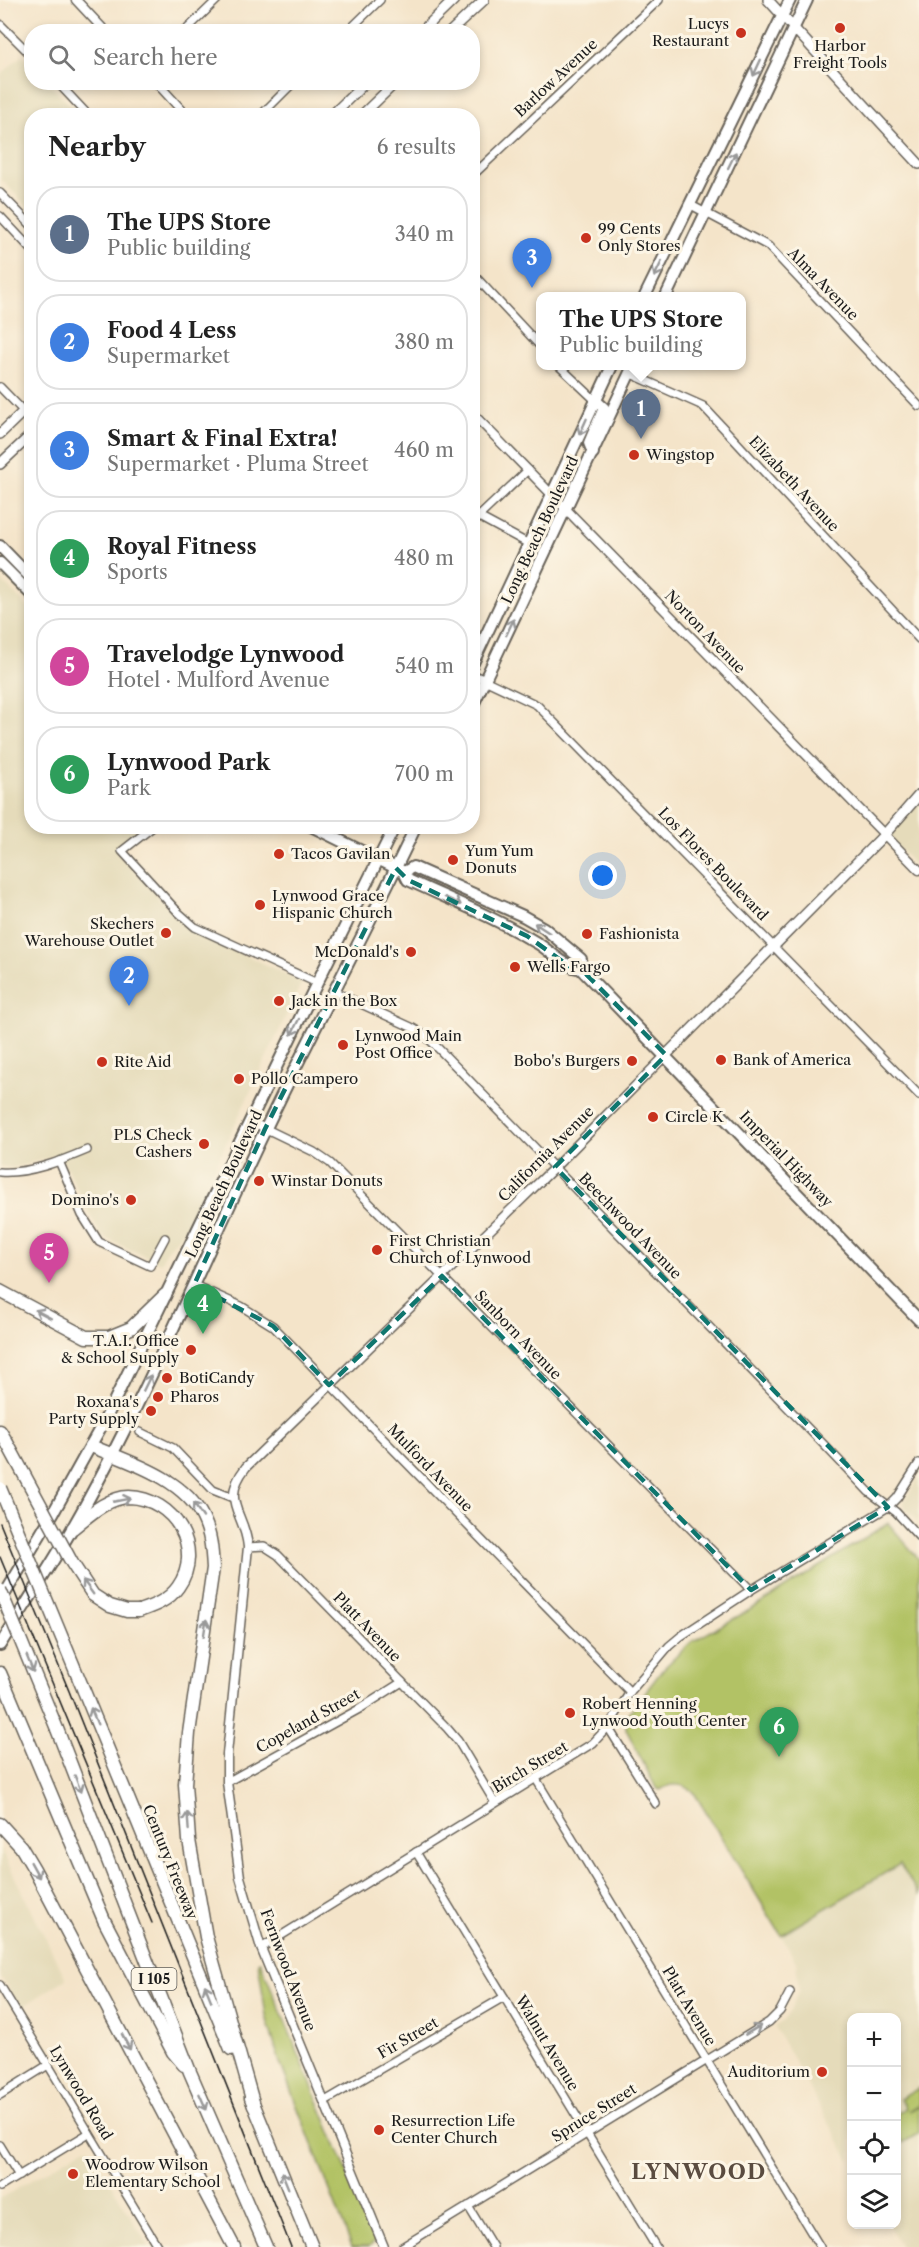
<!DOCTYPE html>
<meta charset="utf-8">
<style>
body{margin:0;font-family:"Libre Caslon Text",serif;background:#f2f2f2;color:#222}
.controls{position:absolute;right:18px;bottom:18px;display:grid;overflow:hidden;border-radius:12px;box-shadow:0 3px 9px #0003}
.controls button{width:54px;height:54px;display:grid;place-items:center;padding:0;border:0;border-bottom:2px solid #e0e0e0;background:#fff;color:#222;font:30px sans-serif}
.you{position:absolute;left:603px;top:876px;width:21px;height:21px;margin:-15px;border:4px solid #fff;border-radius:50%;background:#1a73e8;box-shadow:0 0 0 9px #1a73e833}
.badge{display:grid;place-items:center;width:39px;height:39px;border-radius:50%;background:#c8321e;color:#fff;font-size:20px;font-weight:700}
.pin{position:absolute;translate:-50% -50px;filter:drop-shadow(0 2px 3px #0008)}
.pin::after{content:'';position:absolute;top:32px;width:21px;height:18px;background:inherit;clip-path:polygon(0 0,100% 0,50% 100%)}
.popup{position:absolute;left:536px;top:292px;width:210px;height:78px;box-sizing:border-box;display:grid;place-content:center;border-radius:12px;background:#fff;filter:drop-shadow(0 2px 4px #0005);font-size:20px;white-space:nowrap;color:#767676}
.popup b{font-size:22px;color:#222}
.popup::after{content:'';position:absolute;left:50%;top:100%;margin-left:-12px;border:12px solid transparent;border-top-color:#fff}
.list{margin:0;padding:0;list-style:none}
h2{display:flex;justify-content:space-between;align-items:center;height:78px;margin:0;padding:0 24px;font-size:26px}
h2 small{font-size:20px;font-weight:400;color:#767676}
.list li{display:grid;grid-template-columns:39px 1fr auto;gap:18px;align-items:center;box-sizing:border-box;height:96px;margin:0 12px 12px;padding:0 12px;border:2px solid #e0e0e0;border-radius:24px}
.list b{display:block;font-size:22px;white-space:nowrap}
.list p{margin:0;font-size:20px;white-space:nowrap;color:#767676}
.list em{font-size:20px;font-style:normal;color:#767676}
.icon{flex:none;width:33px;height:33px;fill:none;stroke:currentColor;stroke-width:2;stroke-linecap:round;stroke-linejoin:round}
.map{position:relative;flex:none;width:919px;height:2247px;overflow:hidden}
.search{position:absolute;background:#fff;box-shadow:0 3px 9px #0003;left:24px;top:24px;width:456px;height:66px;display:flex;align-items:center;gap:15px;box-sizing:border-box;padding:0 21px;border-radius:24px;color:#767676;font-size:22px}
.panel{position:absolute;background:#fff;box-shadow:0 3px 9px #0003;left:24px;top:108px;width:456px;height:726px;border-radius:24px}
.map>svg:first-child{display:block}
.built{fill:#e5dbba}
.green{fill:#b2c265;stroke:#676f40;stroke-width:1.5}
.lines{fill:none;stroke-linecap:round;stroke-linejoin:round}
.minor-casing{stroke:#686259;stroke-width:10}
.tertiary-casing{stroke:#686259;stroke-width:11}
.secondary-casing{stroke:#686259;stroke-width:12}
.primary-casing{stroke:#686259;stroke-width:14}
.motorway-casing{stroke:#686259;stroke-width:15}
.minor{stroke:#fff;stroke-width:7}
.tertiary{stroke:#fff;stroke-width:8}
.secondary{stroke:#fff;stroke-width:9}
.primary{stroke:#fff;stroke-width:10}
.motorway{stroke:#fff;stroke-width:12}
.tram{stroke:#1c1c1c;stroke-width:1.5}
.motorway-bridge-casing{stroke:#686259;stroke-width:15;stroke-linecap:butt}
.motorway-bridge{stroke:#fff;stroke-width:12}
.oneway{stroke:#999}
.marked{fill:none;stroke:#0f766e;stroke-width:4.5;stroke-dasharray:12 8;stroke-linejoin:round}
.poi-dot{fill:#c8321e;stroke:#fcf5e5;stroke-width:2}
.labels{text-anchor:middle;stroke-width:6;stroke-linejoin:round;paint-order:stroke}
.shield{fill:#fcf5e5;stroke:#5f5d58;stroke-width:1.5}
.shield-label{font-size:14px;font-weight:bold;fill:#1c1c1c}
.poi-label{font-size:15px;fill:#1c1c1c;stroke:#fcf5e5;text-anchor:start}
.street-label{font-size:15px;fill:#1c1c1c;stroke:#fcf5e5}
.district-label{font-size:21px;font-weight:bold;letter-spacing:1.5px;fill:#5a4c40;stroke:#fcf5e5}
</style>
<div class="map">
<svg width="919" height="2247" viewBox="0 0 919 2247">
<rect width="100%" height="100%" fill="#fcf5e5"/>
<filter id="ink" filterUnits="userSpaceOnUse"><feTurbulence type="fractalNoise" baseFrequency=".0167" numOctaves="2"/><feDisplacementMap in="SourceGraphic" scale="12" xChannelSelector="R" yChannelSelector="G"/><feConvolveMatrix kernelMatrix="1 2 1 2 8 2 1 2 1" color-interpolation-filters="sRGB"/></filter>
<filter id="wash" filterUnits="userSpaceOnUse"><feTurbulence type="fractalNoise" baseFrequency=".008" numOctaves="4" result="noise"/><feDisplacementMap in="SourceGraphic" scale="24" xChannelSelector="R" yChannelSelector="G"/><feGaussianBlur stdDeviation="1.35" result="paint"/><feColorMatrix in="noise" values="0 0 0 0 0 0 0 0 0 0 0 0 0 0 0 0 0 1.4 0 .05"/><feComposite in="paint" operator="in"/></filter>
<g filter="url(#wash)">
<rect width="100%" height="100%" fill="#f4e4c9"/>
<g class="built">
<polygon points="22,55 31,66 32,82 48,83 80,115 32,116 31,210 0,178 0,76"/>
<polygon points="0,579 31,611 32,826 145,827 116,852 183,923 197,932 302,982 185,1230 170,1246 160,1263 101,1236 60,1155 12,1168 0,1166"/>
<polygon points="919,797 919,869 886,835"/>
<polygon points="919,1477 919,1522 904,1507 904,1502"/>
<polygon points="0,1848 66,1979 20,2008 0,1975"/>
<polygon points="901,1864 919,1895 919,2247 901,2247 888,2225 896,2224 896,2018 852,2018 851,2162 775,2027 783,2021 791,2010 799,1990 796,1962 781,1935"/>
<polygon points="86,2147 89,2148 149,2247 0,2247 0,2199"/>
</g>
<g class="green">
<path d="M888,1523L919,1559V1895L900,1864L781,1935L693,1791C681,1783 672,1783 660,1790L656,1788L626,1729L627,1716L663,1669L691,1642L755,1607Z"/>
<polygon points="260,1961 376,2241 369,2247 352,2247 279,2060 266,2016 258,1962"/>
<polygon points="919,2088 919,2104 908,2111 919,2106 919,2133 903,2143 897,2131 897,2113 905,2108 900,2099"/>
</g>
</g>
<g filter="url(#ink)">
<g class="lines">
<defs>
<g id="minor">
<polyline points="0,24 32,56"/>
<polyline points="184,32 217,0"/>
<polyline points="347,32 380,0"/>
<polyline points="57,82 89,116"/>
<polyline points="260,116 294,82"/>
<polyline points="472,176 659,0"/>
<polyline points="0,193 32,226"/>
<polyline points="689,204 768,246 919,406"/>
<polyline points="0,216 32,250"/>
<polyline points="472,273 540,346"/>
<polyline points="559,366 595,400"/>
<polyline points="629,373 703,406 919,639"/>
<polyline points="0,387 32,420"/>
<polyline points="472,511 479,517 529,544"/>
<polyline points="472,523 528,470"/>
<polyline points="472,674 537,705 919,1095"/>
<polyline points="154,826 122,851 178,912 195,927 317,983"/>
<polyline points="333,991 411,1027 423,1034 434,1044 831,1452 869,1492 896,1512 919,1537"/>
<polyline points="250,1121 314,1152 330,1163 751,1590"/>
<polyline points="59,1161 82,1215 99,1242 150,1266 165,1238"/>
<path d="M0,1172C29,1174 61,1161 87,1150"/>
<polyline points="194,1285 241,1306 273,1326 630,1692"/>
<polyline points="140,1432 173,1448 213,1490 233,1498"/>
<polyline points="248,1547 264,1546 278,1555 447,1728 458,1741 495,1803"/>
<polyline points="608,1727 656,1804"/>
<polyline points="536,1779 820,2247"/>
<polyline points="227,1782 361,1708 402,1682"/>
<polyline points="416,1852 656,2247"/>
<polyline points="261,1948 593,1743 608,1727 630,1692 669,1646 681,1636 751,1590 888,1507 897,1498 919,1463"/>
<polyline points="0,1985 158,2247"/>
<polyline points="0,2095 48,2065"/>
<polyline points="325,2101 504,1997"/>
<polyline points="0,2145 19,2176"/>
<polyline points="0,2187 89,2133"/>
<polyline points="468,2206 493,2247"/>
<polyline points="402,2247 769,2022 780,2011 790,1992"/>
</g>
<g id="tertiary">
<polyline points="76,0 106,32"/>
<polyline points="156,82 187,116"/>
<polyline points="472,413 919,870"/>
<path d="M384,2247L261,1948L240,1877L227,1782V1754L248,1547C245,1512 219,1502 246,1467L555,1167L666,1055"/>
</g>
<g id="secondary">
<polyline points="768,0 919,164"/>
<polyline points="421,32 454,0"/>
<polyline points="450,32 484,0"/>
<polyline points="331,116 366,82"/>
<polyline points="361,116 396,82"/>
<polyline points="0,434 32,403"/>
<polyline points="0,464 32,434"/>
<polyline points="666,1055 884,835 919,795"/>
</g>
<g id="primary">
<polyline points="645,296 790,0"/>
<polyline points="666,296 807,0"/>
<polyline points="593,453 589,443 604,408 595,400"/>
<polyline points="0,546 32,579"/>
<polyline points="0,563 32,595"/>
<polyline points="472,665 612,366"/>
<polyline points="472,707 633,366"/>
<path d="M311,826L404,872L408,880C451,900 496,918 537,943C551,951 565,968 580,968L919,1320"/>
<polyline points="404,872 413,867 523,916 544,928 581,959 580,968"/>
<polyline points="0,1602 52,1515 107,1416 317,983 395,826"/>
<path d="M0,1645C24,1606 50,1568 73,1527C146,1399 202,1261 266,1128C314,1027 368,928 416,826"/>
</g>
<g id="motorway">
<polyline points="0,1291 86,1337 109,1337 131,1328 165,1295"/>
<polyline points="0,1431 6,1441"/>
<path d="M91,1446C129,1462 184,1478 203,1518C211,1534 212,1551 213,1568L189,1733L185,1784L189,1840L206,1937L254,2106"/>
<path d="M73,1528C88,1516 108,1497 129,1497C174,1498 205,1549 178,1587C168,1601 153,1606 139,1611"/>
<polyline points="0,1673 104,1920 173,2052 184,2065"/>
<polyline points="84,1691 231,2049"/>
<polyline points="57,1729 190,2072 266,2247"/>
<polyline points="0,1824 21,1847 34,1869 234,2247"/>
<polyline points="251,2098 312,2247"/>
</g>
</defs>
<use href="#minor" class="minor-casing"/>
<use href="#tertiary" class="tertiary-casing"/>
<use href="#secondary" class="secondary-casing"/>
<use href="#primary" class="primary-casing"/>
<use href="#motorway" class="motorway-casing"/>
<use href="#minor" class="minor"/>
<use href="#tertiary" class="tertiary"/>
<use href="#secondary" class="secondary"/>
<use href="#primary" class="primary"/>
<use href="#motorway" class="motorway"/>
<g class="tram">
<polyline points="0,1523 69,1691 291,2247"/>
<polyline points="0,1557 152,1923"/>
</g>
<defs>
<g id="motorway-bridge">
<polyline points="6,1441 72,1563 93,1595 110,1606 127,1611 139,1611"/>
<polyline points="0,1488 84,1691"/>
<polyline points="0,1590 57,1729"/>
</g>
</defs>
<use href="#motorway-bridge" class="motorway-bridge-casing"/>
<use href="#motorway-bridge" class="motorway-bridge"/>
</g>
<defs><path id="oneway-shaft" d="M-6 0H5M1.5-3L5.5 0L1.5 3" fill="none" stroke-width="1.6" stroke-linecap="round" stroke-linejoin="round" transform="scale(1.5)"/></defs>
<g class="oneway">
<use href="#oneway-shaft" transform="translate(757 68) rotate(115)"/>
<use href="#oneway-shaft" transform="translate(732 160) rotate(-64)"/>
<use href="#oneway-shaft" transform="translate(658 269) rotate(116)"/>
<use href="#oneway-shaft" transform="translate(583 427) rotate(114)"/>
<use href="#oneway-shaft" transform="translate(510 627) rotate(-65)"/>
<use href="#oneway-shaft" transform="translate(453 901) rotate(25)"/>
<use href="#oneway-shaft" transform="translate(542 928) rotate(-147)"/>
<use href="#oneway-shaft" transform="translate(295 1027) rotate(116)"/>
<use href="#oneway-shaft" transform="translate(43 1314) rotate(-152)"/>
<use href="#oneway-shaft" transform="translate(147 1383) rotate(-64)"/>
<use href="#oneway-shaft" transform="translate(122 1500) rotate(-11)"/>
<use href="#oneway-shaft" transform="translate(198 1510) rotate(-124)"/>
<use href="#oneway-shaft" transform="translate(88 1587) rotate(-126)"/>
<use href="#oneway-shaft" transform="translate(205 1628) rotate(-81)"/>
<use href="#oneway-shaft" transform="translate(30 1664) rotate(68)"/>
<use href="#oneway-shaft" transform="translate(94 1716) rotate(-112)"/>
<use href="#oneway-shaft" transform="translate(78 1784) rotate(69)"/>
<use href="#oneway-shaft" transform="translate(188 1821) rotate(-94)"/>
<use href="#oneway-shaft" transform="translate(35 1870) rotate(61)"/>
<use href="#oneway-shaft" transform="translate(208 1993) rotate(-112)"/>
<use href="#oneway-shaft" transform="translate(753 2030) rotate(-31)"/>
<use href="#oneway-shaft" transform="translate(126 2042) rotate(62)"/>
<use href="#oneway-shaft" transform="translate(203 2102) rotate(66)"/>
<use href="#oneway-shaft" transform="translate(285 2180) rotate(-112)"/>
</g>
</g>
<path class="marked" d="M396,868L408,880L527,936L572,968H580L666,1055L555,1167L888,1507L751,1590L442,1276L329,1385L273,1326L194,1285L265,1129Z"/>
<g class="poi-dot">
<circle cx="840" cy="28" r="6"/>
<circle cx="741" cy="33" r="6"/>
<circle cx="586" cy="238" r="6"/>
<circle cx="634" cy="455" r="6"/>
<circle cx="279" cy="854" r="6"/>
<circle cx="453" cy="860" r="6"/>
<circle cx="260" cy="905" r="6"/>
<circle cx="166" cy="933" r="6"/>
<circle cx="587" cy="934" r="6"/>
<circle cx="411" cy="952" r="6"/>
<circle cx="515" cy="967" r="6"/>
<circle cx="279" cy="1001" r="6"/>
<circle cx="343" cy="1045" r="6"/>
<circle cx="721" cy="1060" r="6"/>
<circle cx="632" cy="1061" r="6"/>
<circle cx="102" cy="1062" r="6"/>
<circle cx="239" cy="1079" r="6"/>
<circle cx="653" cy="1117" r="6"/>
<circle cx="204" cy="1144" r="6"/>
<circle cx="259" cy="1181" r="6"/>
<circle cx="131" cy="1200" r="6"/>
<circle cx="377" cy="1250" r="6"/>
<circle cx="191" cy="1350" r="6"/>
<circle cx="167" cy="1378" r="6"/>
<circle cx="158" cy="1397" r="6"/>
<circle cx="151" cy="1411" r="6"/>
<circle cx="570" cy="1713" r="6"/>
<circle cx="822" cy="2072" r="6"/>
<circle cx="379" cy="2130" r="6"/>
<circle cx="73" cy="2174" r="6"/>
</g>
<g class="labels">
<rect class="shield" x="131.5" y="1968" width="45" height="22" rx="4.5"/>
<g class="shield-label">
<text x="154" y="1984">I 105</text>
</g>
<g class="poi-label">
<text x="729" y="29" text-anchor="end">Lucys<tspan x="729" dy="17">Restaurant</tspan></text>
<text x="840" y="51" text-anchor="middle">Harbor<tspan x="840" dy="17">Freight Tools</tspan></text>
<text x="598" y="234">99 Cents<tspan x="598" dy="17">Only Stores</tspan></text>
<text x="646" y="460">Wingstop</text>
<text x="465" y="856">Yum Yum<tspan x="465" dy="17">Donuts</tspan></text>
<text x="291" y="859">Tacos Gavilan</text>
<text x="272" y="901">Lynwood Grace<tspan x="272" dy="17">Hispanic Church</tspan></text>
<text x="154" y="929" text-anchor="end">Skechers<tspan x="154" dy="17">Warehouse Outlet</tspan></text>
<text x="599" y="939">Fashionista</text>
<text x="399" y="957" text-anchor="end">McDonald's</text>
<text x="527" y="972">Wells Fargo</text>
<text x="291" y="1006">Jack in the Box</text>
<text x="355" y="1041">Lynwood Main<tspan x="355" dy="17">Post Office</tspan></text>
<text x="733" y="1065">Bank of America</text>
<text x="620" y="1066" text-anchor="end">Bobo's Burgers</text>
<text x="114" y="1067">Rite Aid</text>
<text x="251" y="1084">Pollo Campero</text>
<text x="665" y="1122">Circle K</text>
<text x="192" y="1140" text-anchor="end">PLS Check<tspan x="192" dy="17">Cashers</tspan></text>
<text x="271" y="1186">Winstar Donuts</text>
<text x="119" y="1205" text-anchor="end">Domino's</text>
<text x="389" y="1246">First Christian<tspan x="389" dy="17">Church of Lynwood</tspan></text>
<text x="179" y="1346" text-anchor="end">T.A.I. Office<tspan x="179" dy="17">&amp; School Supply</tspan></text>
<text x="179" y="1383">BotiCandy</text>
<text x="170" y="1402">Pharos</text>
<text x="139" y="1407" text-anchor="end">Roxana's<tspan x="139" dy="17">Party Supply</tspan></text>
<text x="582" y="1709">Robert Henning<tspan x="582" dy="17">Lynwood Youth Center</tspan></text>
<text x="810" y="2077" text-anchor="end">Auditorium</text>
<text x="391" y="2126">Resurrection Life<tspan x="391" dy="17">Center Church</tspan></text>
<text x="85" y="2170">Woodrow Wilson<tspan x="85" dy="17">Elementary School</tspan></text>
</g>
<g class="street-label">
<text transform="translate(556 78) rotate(-43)" y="5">Barlow Avenue</text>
<text transform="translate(823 284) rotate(46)" y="5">Alma Avenue</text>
<text transform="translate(794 484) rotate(47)" y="5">Elizabeth Avenue</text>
<text transform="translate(540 530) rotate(-65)" y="5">Long Beach Boulevard</text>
<text transform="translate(705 632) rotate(46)" y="5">Norton Avenue</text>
<text transform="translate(713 864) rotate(46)" y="5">Los Flores Boulevard</text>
<text transform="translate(546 1154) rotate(-45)" y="5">California Avenue</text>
<text transform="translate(786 1159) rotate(46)" y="5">Imperial Highway</text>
<text transform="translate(224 1184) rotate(-65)" y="5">Long Beach Boulevard</text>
<text transform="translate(630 1226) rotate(46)" y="5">Beechwood Avenue</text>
<text transform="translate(518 1335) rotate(46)" y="5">Sanborn Avenue</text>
<text transform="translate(430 1468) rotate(46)" y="5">Mulford Avenue</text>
<text transform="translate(367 1627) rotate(46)" y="5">Platt Avenue</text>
<text transform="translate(308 1721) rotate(-29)" y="5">Copeland Street</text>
<text transform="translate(530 1767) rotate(-31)" y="5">Birch Street</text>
<text transform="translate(170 1862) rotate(68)" y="5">Century Freeway</text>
<text transform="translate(288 1970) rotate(69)" y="5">Fernwood Avenue</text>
<text transform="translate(689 2006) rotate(59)" y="5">Platt Avenue</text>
<text transform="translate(408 2038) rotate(-30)" y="5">Fir Street</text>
<text transform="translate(547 2043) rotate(59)" y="5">Walnut Avenue</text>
<text transform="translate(81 2093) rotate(59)" y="5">Lynwood Road</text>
<text transform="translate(594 2113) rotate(-32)" y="5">Spruce Street</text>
</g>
<g class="district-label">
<text x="699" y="2179">LYNWOOD</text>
</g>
</g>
</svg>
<div class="controls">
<button>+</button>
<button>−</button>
<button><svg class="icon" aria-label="locate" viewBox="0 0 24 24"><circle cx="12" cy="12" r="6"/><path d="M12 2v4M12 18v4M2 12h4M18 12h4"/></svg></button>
<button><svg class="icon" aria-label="layers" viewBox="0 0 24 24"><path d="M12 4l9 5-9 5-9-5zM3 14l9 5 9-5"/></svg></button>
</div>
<div class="you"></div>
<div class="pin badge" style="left:641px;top:439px;background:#5c6f8a">1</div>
<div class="popup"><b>The UPS Store</b>Public building</div>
<div class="pin badge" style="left:129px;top:1006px;background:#3f7fe0">2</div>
<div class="pin badge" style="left:532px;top:288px;background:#3f7fe0">3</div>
<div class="pin badge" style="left:203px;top:1334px;background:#2e9e5b">4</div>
<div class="pin badge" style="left:49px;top:1283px;background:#d1479c">5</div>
<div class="pin badge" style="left:779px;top:1757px;background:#2e9e5b">6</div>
<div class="search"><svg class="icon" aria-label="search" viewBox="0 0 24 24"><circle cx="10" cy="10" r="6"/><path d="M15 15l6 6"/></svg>Search here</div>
<section class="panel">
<h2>Nearby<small>6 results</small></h2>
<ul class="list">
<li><span class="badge" style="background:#5c6f8a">1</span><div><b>The UPS Store</b><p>Public building</p></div><em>340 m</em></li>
<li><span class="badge" style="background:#3f7fe0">2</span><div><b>Food 4 Less</b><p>Supermarket</p></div><em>380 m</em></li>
<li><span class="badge" style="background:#3f7fe0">3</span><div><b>Smart &amp; Final Extra!</b><p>Supermarket · Pluma Street</p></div><em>460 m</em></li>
<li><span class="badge" style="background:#2e9e5b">4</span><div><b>Royal Fitness</b><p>Sports</p></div><em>480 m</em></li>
<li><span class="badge" style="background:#d1479c">5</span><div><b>Travelodge Lynwood</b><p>Hotel · Mulford Avenue</p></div><em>540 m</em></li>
<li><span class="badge" style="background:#2e9e5b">6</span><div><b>Lynwood Park</b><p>Park</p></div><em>700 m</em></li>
</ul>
</section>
</div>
